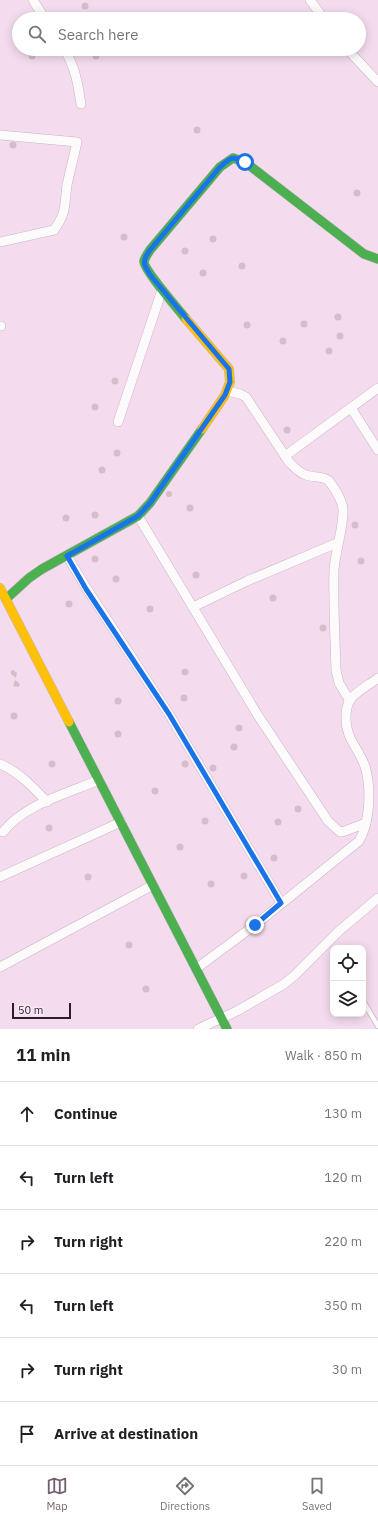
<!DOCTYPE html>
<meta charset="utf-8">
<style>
body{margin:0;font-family:"IBM Plex Sans",sans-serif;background:#f2f2f2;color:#202124}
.controls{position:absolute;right:12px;bottom:12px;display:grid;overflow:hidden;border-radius:8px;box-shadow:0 2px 10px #0003}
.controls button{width:36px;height:36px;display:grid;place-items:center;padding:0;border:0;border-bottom:1px solid #e0e0e0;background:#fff;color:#202124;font:20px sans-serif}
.scale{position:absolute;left:12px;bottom:10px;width:59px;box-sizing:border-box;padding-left:4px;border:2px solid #2d1c29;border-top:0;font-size:11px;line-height:14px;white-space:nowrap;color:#2d1c29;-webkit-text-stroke:3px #fbe8f5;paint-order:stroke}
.stop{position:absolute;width:12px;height:12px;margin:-9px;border:3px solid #1a73e8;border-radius:50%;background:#fff}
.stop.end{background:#1a73e8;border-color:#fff;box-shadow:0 1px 4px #0008}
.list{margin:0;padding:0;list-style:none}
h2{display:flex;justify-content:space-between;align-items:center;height:52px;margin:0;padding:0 16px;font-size:17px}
h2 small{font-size:13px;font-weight:400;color:#757577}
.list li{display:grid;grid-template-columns:26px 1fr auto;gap:12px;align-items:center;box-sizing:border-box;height:64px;padding:0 16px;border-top:1px solid #e0e0e0}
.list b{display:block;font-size:15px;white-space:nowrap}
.list em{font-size:13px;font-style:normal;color:#757577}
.icon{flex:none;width:22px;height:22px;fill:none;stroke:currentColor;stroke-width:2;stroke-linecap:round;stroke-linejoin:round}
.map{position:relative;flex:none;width:378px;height:1029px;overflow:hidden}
.search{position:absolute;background:#fff;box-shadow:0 2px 10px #0003;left:12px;right:12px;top:12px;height:44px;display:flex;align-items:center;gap:10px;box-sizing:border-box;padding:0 14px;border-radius:22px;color:#757577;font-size:15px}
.sheet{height:436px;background:#fff}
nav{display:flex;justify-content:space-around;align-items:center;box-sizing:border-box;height:56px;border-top:1px solid #e0e0e0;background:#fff;font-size:11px;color:#757577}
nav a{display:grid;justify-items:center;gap:2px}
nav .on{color:#735f6e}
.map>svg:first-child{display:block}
.building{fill:#d5bdca}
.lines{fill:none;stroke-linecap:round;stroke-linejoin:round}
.lane-casing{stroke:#c7b4c2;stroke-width:6}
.street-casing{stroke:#c7b4c2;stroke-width:10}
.fast-casing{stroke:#c7b4c2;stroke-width:10}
.slow-casing{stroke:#c7b4c2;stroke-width:10}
.lane{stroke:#fdfafc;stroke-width:4.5}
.street{stroke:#fdfafc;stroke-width:9}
.fast{stroke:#4caf50;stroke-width:9}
.slow{stroke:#ffc107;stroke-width:9}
.route{stroke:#1a73e8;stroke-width:5}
</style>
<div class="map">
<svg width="378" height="1029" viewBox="0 0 378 1029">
<rect width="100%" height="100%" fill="#f4dcee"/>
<g class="building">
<circle cx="85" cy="6" r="3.5"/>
<circle cx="32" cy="56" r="3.5"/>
<circle cx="96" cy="56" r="3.5"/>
<circle cx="197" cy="130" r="3.5"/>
<circle cx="13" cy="145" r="3.5"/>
<circle cx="357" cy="193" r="3.5"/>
<circle cx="124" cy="237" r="3.5"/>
<circle cx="213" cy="239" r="3.5"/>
<circle cx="185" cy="251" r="3.5"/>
<circle cx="242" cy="266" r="3.5"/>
<circle cx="203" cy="273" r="3.5"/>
<circle cx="338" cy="317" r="3.5"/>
<circle cx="304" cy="324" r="3.5"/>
<circle cx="247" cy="325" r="3.5"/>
<circle cx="340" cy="336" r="3.5"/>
<circle cx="283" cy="341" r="3.5"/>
<circle cx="329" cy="351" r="3.5"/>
<circle cx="115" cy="381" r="3.5"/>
<circle cx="95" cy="407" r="3.5"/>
<circle cx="287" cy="430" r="3.5"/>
<circle cx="117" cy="453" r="3.5"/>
<circle cx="102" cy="470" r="3.5"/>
<circle cx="169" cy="494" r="3"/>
<circle cx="190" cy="508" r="3.5"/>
<circle cx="95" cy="515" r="3.5"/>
<circle cx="66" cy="518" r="3.5"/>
<circle cx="355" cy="525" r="3.5"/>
<circle cx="95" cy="559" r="3.5"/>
<circle cx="361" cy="561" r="3.5"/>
<circle cx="196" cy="575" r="3.5"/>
<circle cx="116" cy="579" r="3.5"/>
<circle cx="273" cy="598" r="3.5"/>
<circle cx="69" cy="604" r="3.5"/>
<circle cx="150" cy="609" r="3.5"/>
<circle cx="323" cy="628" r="3.5"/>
<circle cx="185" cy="672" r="3.5"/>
<polygon points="13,670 17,673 16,678 11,674 11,671"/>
<polygon points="15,680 19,683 20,685 18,687 13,686"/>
<circle cx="184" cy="698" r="3.5"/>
<circle cx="118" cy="701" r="3.5"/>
<circle cx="14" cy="716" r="3.5"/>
<circle cx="239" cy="728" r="3.5"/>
<circle cx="118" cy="734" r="3.5"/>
<circle cx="234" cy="747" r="3.5"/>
<circle cx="185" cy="764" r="3.5"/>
<circle cx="52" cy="764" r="3.5"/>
<circle cx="213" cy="768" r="3.5"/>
<circle cx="155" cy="791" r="3.5"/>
<circle cx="298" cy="809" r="3.5"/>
<circle cx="205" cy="821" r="3.5"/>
<circle cx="278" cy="822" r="3.5"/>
<circle cx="49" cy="828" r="3.5"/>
<circle cx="180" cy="847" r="3.5"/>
<circle cx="274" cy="858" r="3.5"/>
<circle cx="244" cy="876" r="3.5"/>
<circle cx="88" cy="877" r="3.5"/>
<circle cx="211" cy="884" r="3.5"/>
<circle cx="129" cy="945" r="3.5"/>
<circle cx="146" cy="989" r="3.5"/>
</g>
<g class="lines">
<defs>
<polyline id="lane" points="363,1001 378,1026"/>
<g id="street">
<polyline points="33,0 45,19"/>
<polyline points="310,0 324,19"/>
<path d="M64,49C75,66 78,84 81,104"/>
<polyline points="347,49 378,82"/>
<path d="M0,135L77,142C74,156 70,171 67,185C64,206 67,212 54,230L0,242"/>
<polyline points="0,326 1,326"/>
<path d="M227,391L240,394L246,397L289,462C294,467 299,473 306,475C313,478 323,475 329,481C335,489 343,501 343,511C343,529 336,549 334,569C333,602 335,636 336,670L339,683L350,701"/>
<polyline points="351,408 378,450"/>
<polyline points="118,422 162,290"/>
<polyline points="285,456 378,388"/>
<polyline points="138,516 257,714 328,821 340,832 345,831 366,823"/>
<polyline points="67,556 87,589 169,714 281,903"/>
<polyline points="193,607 247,581 337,543"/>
<path d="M0,764C19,772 33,787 47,802"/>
<path d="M3,832C23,805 68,793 99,780"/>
<polyline points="0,877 121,822"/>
<polyline points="0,967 153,885"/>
<path d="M197,968L255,925L359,841C370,823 371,790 366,770C361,749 345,741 346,716C346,711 347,706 349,701C355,692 369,685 378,678"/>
<polyline points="198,1029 237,1011 284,984 295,975 339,931 378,898"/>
</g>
<g id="fast">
<path d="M186,319C179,310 143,269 144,261C145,258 148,253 150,250L220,167L233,158L245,162L364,254L378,259"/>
<polyline points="6,599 29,578 42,569 138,516 150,503 202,429"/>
<polyline points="69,722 227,1029"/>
</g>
<g id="slow">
<polyline points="186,319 229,369 230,382 225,395 202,429"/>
<polyline points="0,588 69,722"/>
</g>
</defs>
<use href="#lane" class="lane-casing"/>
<use href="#street" class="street-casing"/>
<use href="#fast" class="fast-casing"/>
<use href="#slow" class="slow-casing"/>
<use href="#lane" class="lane"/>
<use href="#street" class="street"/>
<use href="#fast" class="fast"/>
<use href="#slow" class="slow"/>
</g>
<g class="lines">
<path class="route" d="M245,162C233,155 230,158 220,167L150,250C141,262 144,265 151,276L229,369L230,382L225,395L150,503L138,516L67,556L86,589L169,714L281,903L255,925"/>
</g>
</svg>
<div class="controls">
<button><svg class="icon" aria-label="locate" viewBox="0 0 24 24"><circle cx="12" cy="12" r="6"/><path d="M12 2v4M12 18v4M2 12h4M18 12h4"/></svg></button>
<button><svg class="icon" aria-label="layers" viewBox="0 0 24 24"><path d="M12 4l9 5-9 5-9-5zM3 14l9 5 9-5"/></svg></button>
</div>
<div class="scale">50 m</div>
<div class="stop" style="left:245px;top:162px"></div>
<div class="stop end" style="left:255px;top:925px"></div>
<div class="search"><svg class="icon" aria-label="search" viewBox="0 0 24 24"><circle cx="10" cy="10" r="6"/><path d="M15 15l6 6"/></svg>Search here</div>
</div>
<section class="sheet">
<h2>11 min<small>Walk · 850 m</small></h2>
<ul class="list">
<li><svg class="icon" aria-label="ahead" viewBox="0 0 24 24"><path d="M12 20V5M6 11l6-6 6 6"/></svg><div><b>Continue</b></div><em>130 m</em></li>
<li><svg class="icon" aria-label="left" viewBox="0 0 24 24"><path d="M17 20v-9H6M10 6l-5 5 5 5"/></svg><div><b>Turn left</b></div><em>120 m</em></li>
<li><svg class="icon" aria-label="right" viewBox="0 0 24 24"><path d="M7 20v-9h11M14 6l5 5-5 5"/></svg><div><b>Turn right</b></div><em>220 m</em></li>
<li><svg class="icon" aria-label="left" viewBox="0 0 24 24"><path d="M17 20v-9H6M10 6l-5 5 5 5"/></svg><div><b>Turn left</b></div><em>350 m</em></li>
<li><svg class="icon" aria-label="right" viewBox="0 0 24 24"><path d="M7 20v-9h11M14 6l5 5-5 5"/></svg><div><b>Turn right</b></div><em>30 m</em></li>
<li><svg class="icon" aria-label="arrive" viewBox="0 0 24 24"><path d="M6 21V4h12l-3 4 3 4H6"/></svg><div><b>Arrive at destination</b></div></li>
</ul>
</section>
<nav>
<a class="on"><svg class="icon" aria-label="map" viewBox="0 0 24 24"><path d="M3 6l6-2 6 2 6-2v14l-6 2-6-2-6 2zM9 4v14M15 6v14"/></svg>Map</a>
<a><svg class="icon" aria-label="directions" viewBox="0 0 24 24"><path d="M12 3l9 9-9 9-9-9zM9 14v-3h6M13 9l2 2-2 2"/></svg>Directions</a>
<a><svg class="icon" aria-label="saved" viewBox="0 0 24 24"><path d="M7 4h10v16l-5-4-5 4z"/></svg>Saved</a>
</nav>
